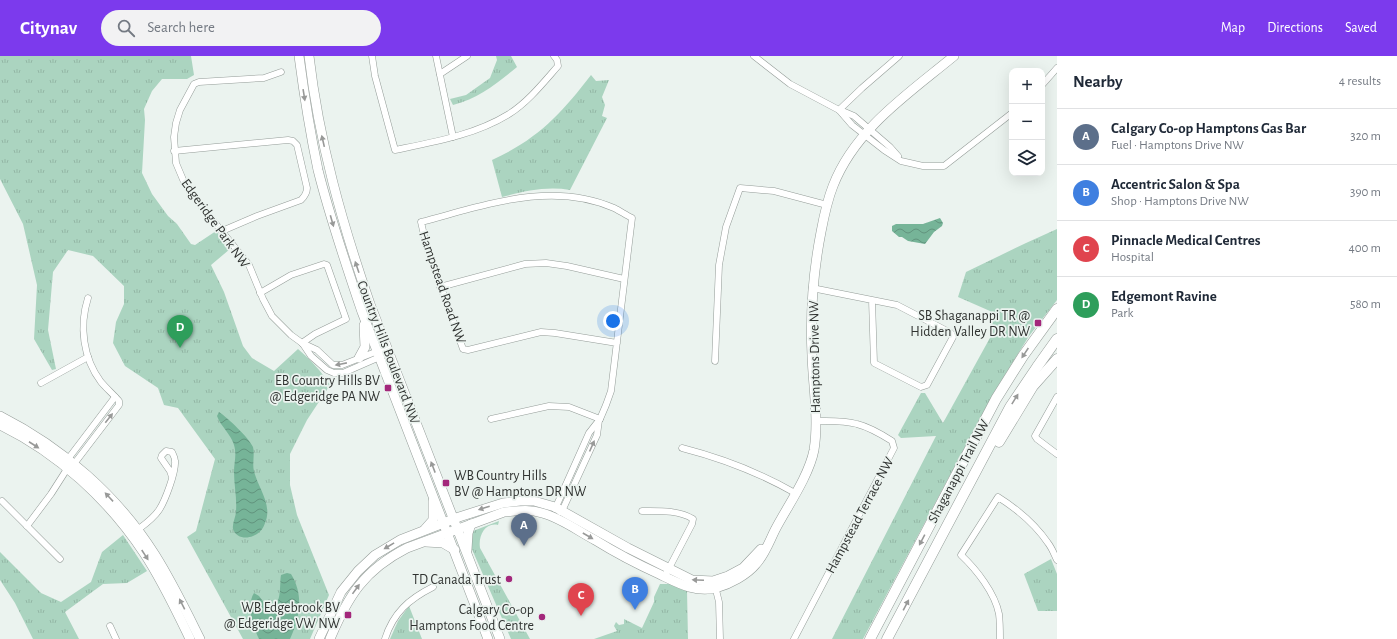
<!DOCTYPE html>
<meta charset="utf-8">
<style>
body{margin:0;font-family:"Alegreya Sans",sans-serif;background:#f2f2f3;color:#1f2937}
.controls{position:absolute;right:12px;top:12px;display:grid;overflow:hidden;border-radius:8px;box-shadow:0 4px 16px #0002}
.controls button{width:36px;height:36px;display:grid;place-items:center;padding:0;border:0;border-bottom:1px solid #e0e1e3;background:#fff;color:#1f2937;font:20px sans-serif}
.you{position:absolute;left:613px;top:265px;width:14px;height:14px;margin:-10px;border:3px solid #fff;border-radius:50%;background:#1a73e8;box-shadow:0 0 0 6px #1a73e833}
.badge{display:grid;place-items:center;width:26px;height:26px;border-radius:50%;background:#7c3aed;color:#fff;font-size:13px;font-weight:700}
.pin{position:absolute;translate:-50% -33px;filter:drop-shadow(0 1px 2px #0008)}
.pin::after{content:'';position:absolute;top:21px;width:14px;height:12px;background:inherit;clip-path:polygon(0 0,100% 0,50% 100%)}
.list{margin:0;padding:0;list-style:none}
h2{display:flex;justify-content:space-between;align-items:center;height:52px;margin:0;padding:0 16px;font-size:17px}
h2 small{font-size:13px;font-weight:400;color:#747a83}
.list li{display:grid;grid-template-columns:26px 1fr auto;gap:12px;align-items:center;box-sizing:border-box;height:56px;padding:0 16px;border-top:1px solid #e0e1e3}
.list b{display:block;font-size:15px;white-space:nowrap}
.list p{margin:0;font-size:13px;white-space:nowrap;color:#747a83}
.list em{font-size:13px;font-style:normal;color:#747a83}
.icon{flex:none;width:22px;height:22px;fill:none;stroke:currentColor;stroke-width:2;stroke-linecap:round;stroke-linejoin:round}
.map{position:relative;flex:none;width:1057px;height:583px;overflow:hidden}
header{display:flex;align-items:center;gap:24px;box-sizing:border-box;height:56px;padding:0 20px;background:#7c3aed;color:#fff}
header strong{font-size:19px}
nav{display:flex;gap:22px;margin-inline-start:auto;font-size:14px}
.search{width:280px;height:36px;background:#f2f2f3;display:flex;align-items:center;gap:10px;box-sizing:border-box;padding:0 14px;border-radius:22px;color:#747a83;font-size:15px}
main{display:flex}
aside{flex:1;background:#fff}
.map>svg:first-child{display:block}
.park{fill:url(#park-tufts)}
.water{fill:url(#water-waves)}
.lines{fill:none;stroke-linecap:round;stroke-linejoin:round}
.street-casing{stroke:#949c98;stroke-width:7}
.secondary-casing{stroke:#949c98;stroke-width:10}
.primary-casing{stroke:#949c98;stroke-width:11}
.street{stroke:#fff;stroke-width:6}
.secondary{stroke:#fff;stroke-width:9}
.primary{stroke:#fff;stroke-width:10}
.oneway{fill:#989998}
.poi-dot{fill:#a3277b;stroke:#ebf3ef;stroke-width:1.5}
.labels{text-anchor:middle;stroke-width:3.5;stroke-linejoin:round;paint-order:stroke}
.street-label{font-size:14px;fill:#303331;stroke:#ebf3ef}
.poi-label{font-size:14px;fill:#303331;stroke:#ebf3ef;text-anchor:end}
</style>
<header>
<strong>Citynav</strong>
<div class="search"><svg class="icon" aria-label="search" viewBox="0 0 24 24"><circle cx="10" cy="10" r="6"/><path d="M15 15l6 6"/></svg>Search here</div>
<nav><a>Map</a><a>Directions</a><a>Saved</a></nav>
</header>
<main>
<div class="map">
<svg width="1057" height="583" viewBox="0 0 1057 583">
<defs>
<pattern id="park-tufts" width="24" height="20" patternUnits="userSpaceOnUse"><rect width="24" height="20" fill="#abd4c0"/><path d="M3 7l-1-3M5 7V3M7 7l1-3M15 17l-1-3M17 17v-4M19 17l1-3" fill="none" stroke="#93b6a5"/></pattern>
<pattern id="water-waves" width="16" height="10" patternUnits="userSpaceOnUse"><rect width="16" height="10" fill="#76b498"/><path d="M0 5q4-4 8 0t8 0" fill="none" stroke="#61937d"/></pattern>
</defs>
<rect width="100%" height="100%" fill="#ebf3ef"/>
<g class="park">
<path d="M0,0H191L194,19L187,23H162L152,35L144,53L145,64L142,117L152,138L168,160L177,168L191,188L195,189L216,175L230,193L211,209L224,236L243,290L252,302L274,315L298,293C311,304 321,315 330,329L307,364L290,398V429L297,459L329,539L310,583H243L187,481L196,475L215,403L178,352L164,349L158,332L125,310L113,287L116,266L124,248V230L93,200L68,194L53,216L48,274L56,313L52,314L34,283L37,229L23,168L0,123Z"/>
<path d="M496,0H511L517,11C496,28 479,42 453,49L450,43L466,39L490,22L497,4Z"/>
<path d="M591,19L596,25L609,24L602,41L605,49L602,60L607,62L570,134C547,130 524,135 502,141L492,104C538,83 561,58 591,19Z"/>
<polygon points="1057,173 1057,244 1029,280 993,338 863,583 832,583 936,380 901,382 898,379 921,337 925,337 943,367 991,280 990,255 958,241 966,216 1026,187"/>
<path d="M499,465L498,469C485,466 478,480 480,492L530,583H511L471,491L472,478L473,475Z"/>
<polygon points="123,479 147,515 127,527 103,528 65,556 79,583 33,583 15,547 0,524 0,496 41,537 61,546 91,526 102,496"/>
<polygon points="1051,503 1057,518 1057,555 1038,555 1024,518"/>
<polygon points="660,528 671,528 687,534 688,583 594,583 617,575 614,570 616,566 619,569 624,568 624,563 642,572 654,546 654,541"/>
<polygon points="409,550 422,583 390,583 398,565"/>
</g>
<g class="water">
<polygon points="940,162 943,167 942,170 934,176 925,188 908,185 902,181 899,181 892,175 892,170 896,168 923,168"/>
<path d="M219,356C228,362 249,382 253,391C255,398 252,408 254,415C258,432 273,449 265,467C263,473 260,477 253,480C246,483 236,482 233,473C232,467 236,461 236,455C237,442 234,429 234,416C234,406 237,399 234,389C231,378 221,371 217,360Z"/>
<path d="M287,517L291,518C304,539 300,561 290,583H259C253,571 246,549 254,537L259,540L268,552C283,552 279,529 281,519Z"/>
</g>
<g class="lines">
<defs>
<g id="street">
<path d="M372,0L375,20L395,94C434,86 475,79 509,58C528,46 543,27 558,10L557,4L554,0"/>
<polyline points="436,0 453,81"/>
<polyline points="754,0 790,28 839,54 862,32 899,0"/>
<polyline points="281,16 264,22 199,26 194,28 180,54 176,67 174,81 176,107 184,126 190,136 249,209 263,243 272,260 291,279 302,287 317,294 333,309 342,309 378,295 388,296"/>
<polyline points="440,18 467,0"/>
<polyline points="1042,29 1057,12"/>
<polyline points="839,54 852,69 884,94 901,105 923,110 944,110 1012,57"/>
<polyline points="840,54 854,60 890,91 898,100"/>
<path d="M174,95L288,84L293,85L297,89L307,132C307,137 305,140 301,144L257,160L222,175"/>
<polyline points="440,231 525,208 546,207 567,210 624,223"/>
<polyline points="812,232 897,249 951,277 953,281 927,329 921,331 874,307 872,244"/>
<polyline points="260,237 291,219 324,208 327,209 346,263 315,278 302,287"/>
<polyline points="303,288 311,300 327,314 334,317 343,317 382,300"/>
<polyline points="715,305 719,209 726,171 740,132 774,135 827,149"/>
<polyline points="41,327 88,301"/>
<polyline points="1057,341 1035,380 1037,383 1057,398"/>
<polyline points="491,363 549,350 569,351 600,363"/>
<path d="M682,392C721,402 760,417 795,437"/>
<path d="M71,410L74,408L119,349V345C113,338 107,333 101,326C83,302 79,270 88,242"/>
<polyline points="2,445 60,503"/>
<path d="M555,453L589,377L600,363L606,349L611,335L632,162C626,159 620,155 614,152C551,124 483,150 421,166L427,192L463,293L468,294L541,276L555,277L617,287"/>
<path d="M642,455C659,455 679,454 693,463L692,468L667,516"/>
<polyline points="560,456 562,455 597,379 599,364"/>
<polyline points="27,470 51,438 67,413 68,403 115,341"/>
<path d="M136,475C144,469 153,463 159,454C165,445 176,416 175,405C175,401 173,399 172,396L166,395L162,399L161,402L170,415L172,421"/>
<polyline points="715,530 719,546 720,583"/>
<polyline points="110,570 116,583"/>
<path d="M385,583C393,557 409,543 433,531"/>
<path d="M794,583L894,392L892,385C881,378 869,371 857,368C843,364 829,365 815,365"/>
<path d="M1000,583C1000,575 1000,566 999,558C995,537 976,513 961,499L998,441C1017,453 1035,468 1048,487C1052,492 1054,498 1057,504"/>
</g>
<g id="secondary">
<path d="M299,0C304,38 310,76 318,114C330,162 346,209 362,256L488,583"/>
<path d="M309,0C319,86 342,167 370,248L500,583"/>
<polyline points="359,302 365,291 364,269"/>
<path d="M0,360C63,392 118,440 155,499C172,526 186,555 200,583"/>
<path d="M0,369C58,397 109,444 144,497C162,524 176,554 190,583"/>
<polyline points="425,473 433,464 433,445"/>
<polyline points="426,486 443,487 455,494"/>
<polyline points="467,494 468,477 471,468"/>
<polyline points="319,583 341,536 358,515 375,499 400,484 459,461 503,447 520,445 534,445 555,451 628,492 692,524 713,525 728,520 743,512 761,493"/>
<path d="M330,583C348,540 364,514 407,492L504,456C517,455 529,453 542,457C561,462 578,475 595,484C616,497 637,508 659,518C678,527 695,537 716,532C730,528 747,519 756,508C765,498 769,486 775,474C787,451 809,420 814,394C819,363 813,330 812,299C810,258 813,217 821,176C824,160 827,145 833,130C855,73 908,38 954,0"/>
</g>
<g id="primary">
<polyline points="999,386 1033,330 1057,303"/>
<polyline points="870,583 996,343 1023,300 1057,253"/>
<polyline points="887,583 1010,351 1037,311 1057,283"/>
</g>
</defs>
<use href="#street" class="street-casing"/>
<use href="#secondary" class="secondary-casing"/>
<use href="#primary" class="primary-casing"/>
<use href="#street" class="street"/>
<use href="#secondary" class="secondary"/>
<use href="#primary" class="primary"/>
</g>
<defs><path id="oneway-solid" d="M-6-.8H1V-3.2L6.5 0L1 3.2V.8H-6Z"/></defs>
<g class="oneway">
<use href="#oneway-solid" transform="translate(304 39) rotate(81)"/>
<use href="#oneway-solid" transform="translate(323 85) rotate(-103)"/>
<use href="#oneway-solid" transform="translate(332 165) rotate(74)"/>
<use href="#oneway-solid" transform="translate(357 211) rotate(-109)"/>
<use href="#oneway-solid" transform="translate(1025 297) rotate(124)"/>
<use href="#oneway-solid" transform="translate(341 308) rotate(169)"/>
<use href="#oneway-solid" transform="translate(1015 343) rotate(-58)"/>
<use href="#oneway-solid" transform="translate(109 362) rotate(-52)"/>
<use href="#oneway-solid" transform="translate(34 389) rotate(33)"/>
<use href="#oneway-solid" transform="translate(592 390) rotate(-66)"/>
<use href="#oneway-solid" transform="translate(433 411) rotate(-111)"/>
<use href="#oneway-solid" transform="translate(109 441) rotate(-133)"/>
<use href="#oneway-solid" transform="translate(484 452) rotate(162)"/>
<use href="#oneway-solid" transform="translate(588 480) rotate(30)"/>
<use href="#oneway-solid" transform="translate(922 484) rotate(118)"/>
<use href="#oneway-solid" transform="translate(389 490) rotate(149)"/>
<use href="#oneway-solid" transform="translate(145 499) rotate(57)"/>
<use href="#oneway-solid" transform="translate(698 524) rotate(-177)"/>
<use href="#oneway-solid" transform="translate(356 533) rotate(-54)"/>
<use href="#oneway-solid" transform="translate(182 548) rotate(-117)"/>
<use href="#oneway-solid" transform="translate(906 549) rotate(-62)"/>
</g>
<g class="poi-dot">
<rect x="1034" y="263" width="8" height="8" rx="2"/>
<rect x="384" y="328" width="8" height="8" rx="2"/>
<rect x="442" y="423" width="8" height="8" rx="2"/>
<circle cx="509" cy="523" r="4"/>
<rect x="344" y="555" width="8" height="8" rx="2"/>
<circle cx="542" cy="561" r="4"/>
</g>
<g class="labels">
<g class="street-label">
<text transform="translate(216 167) rotate(54)" y="5">Edgeridge Park NW</text>
<text transform="translate(443 231) rotate(71)" y="5">Hampstead Road NW</text>
<text transform="translate(389 296) rotate(69)" y="5">Country Hills Boulevard NW</text>
<text transform="translate(814 301) rotate(-91)" y="5">Hamptons Drive NW</text>
<text transform="translate(958 415) rotate(-62)" y="5">Shaganappi Trail NW</text>
<text transform="translate(859 459) rotate(-62)" y="5">Hampstead Terrace NW</text>
</g>
<g class="poi-label">
<text x="1030" y="264">SB Shaganappi TR @<tspan x="1030" dy="16">Hidden Valley DR NW</tspan></text>
<text x="380" y="329">EB Country Hills BV<tspan x="380" dy="16">@ Edgeridge PA NW</tspan></text>
<text x="454" y="424" text-anchor="start">WB Country Hills<tspan x="454" dy="16">BV @ Hamptons DR NW</tspan></text>
<text x="501" y="528">TD Canada Trust</text>
<text x="340" y="556">WB Edgebrook BV<tspan x="340" dy="16">@ Edgeridge VW NW</tspan></text>
<text x="534" y="558">Calgary Co-op<tspan x="534" dy="16">Hamptons Food Centre</tspan></text>
</g>
</g>
</svg>
<div class="controls">
<button>+</button>
<button>−</button>
<button><svg class="icon" aria-label="layers" viewBox="0 0 24 24"><path d="M12 4l9 5-9 5-9-5zM3 14l9 5 9-5"/></svg></button>
</div>
<div class="you"></div>
<div class="pin badge" style="left:524px;top:490px;background:#5c6f8a">A</div>
<div class="pin badge" style="left:635px;top:554px;background:#3f7fe0">B</div>
<div class="pin badge" style="left:581px;top:560px;background:#e0444e">C</div>
<div class="pin badge" style="left:180px;top:292px;background:#2e9e5b">D</div>
</div>
<aside>
<h2>Nearby<small>4 results</small></h2>
<ul class="list">
<li><span class="badge" style="background:#5c6f8a">A</span><div><b>Calgary Co-op Hamptons Gas Bar</b><p>Fuel · Hamptons Drive NW</p></div><em>320 m</em></li>
<li><span class="badge" style="background:#3f7fe0">B</span><div><b>Accentric Salon &amp; Spa</b><p>Shop · Hamptons Drive NW</p></div><em>390 m</em></li>
<li><span class="badge" style="background:#e0444e">C</span><div><b>Pinnacle Medical Centres</b><p>Hospital</p></div><em>400 m</em></li>
<li><span class="badge" style="background:#2e9e5b">D</span><div><b>Edgemont Ravine</b><p>Park</p></div><em>580 m</em></li>
</ul>
</aside>
</main>
